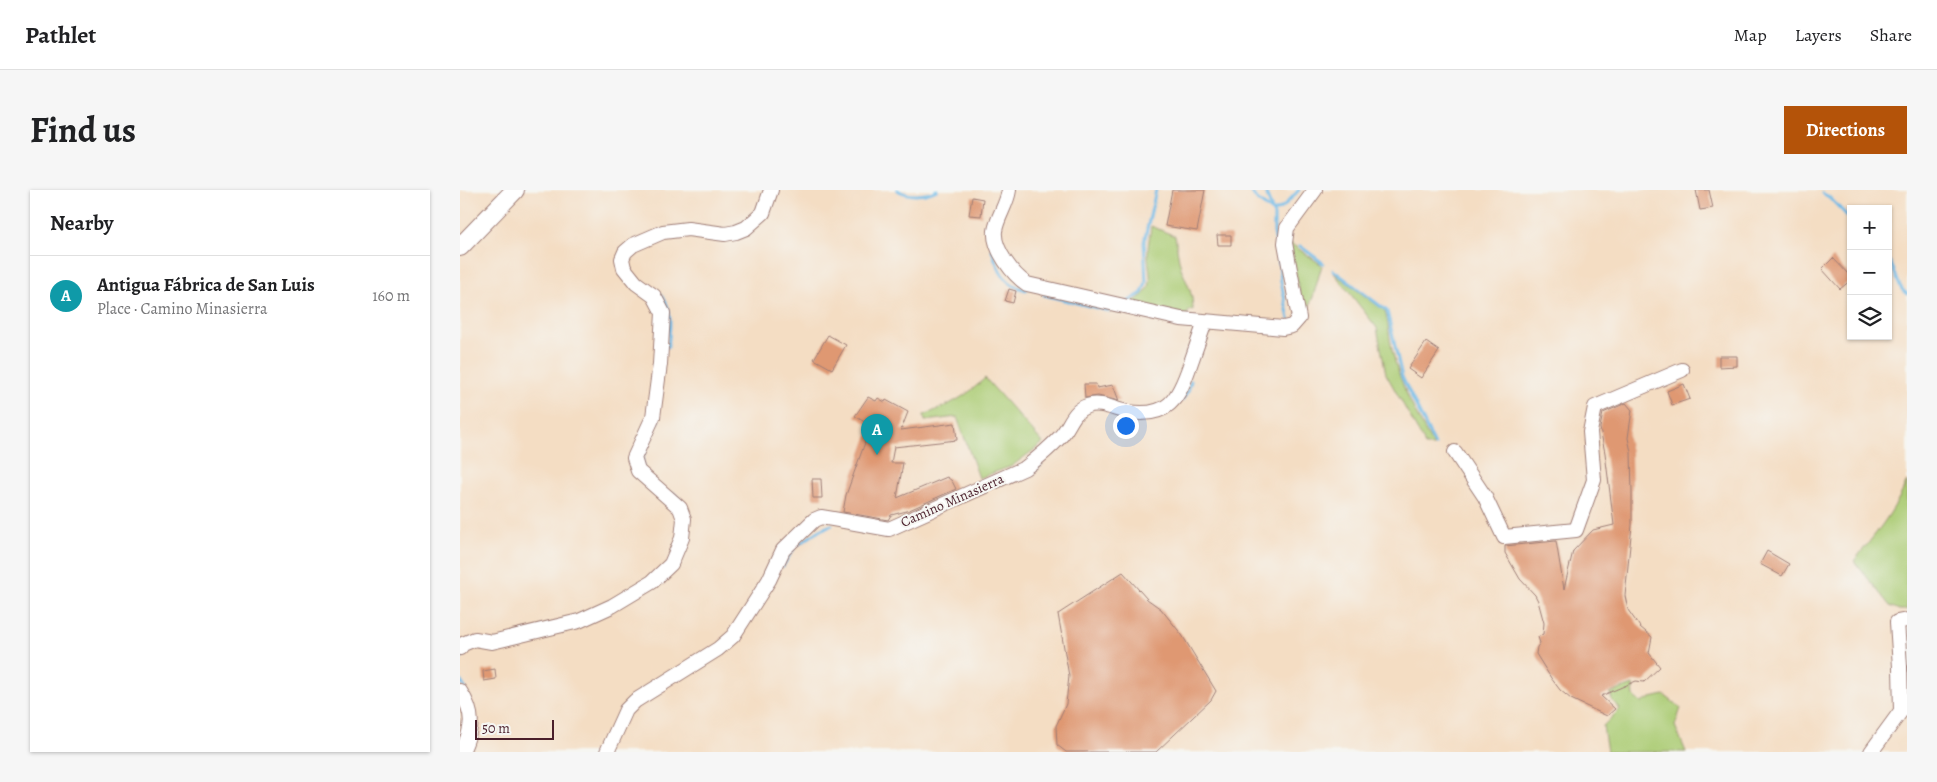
<!DOCTYPE html>
<meta charset="utf-8">
<style>
body{margin:0;font-family:Alegreya,serif;background:#f6f6f6;color:#202124}
.controls{position:absolute;right:15px;top:15px;display:grid;overflow:hidden;border-radius:0px;box-shadow:0 1px 4px #0004}
.controls button{width:45px;height:45px;display:grid;place-items:center;padding:0;border:0;border-bottom:1px solid #e0e0e0;background:#fff;color:#202124;font:25px sans-serif}
.scale{position:absolute;left:15px;bottom:12px;width:79px;box-sizing:border-box;padding-left:5px;border:2px solid #4a1f2b;border-top:0;font-size:14px;line-height:18px;white-space:nowrap;color:#4a1f2b;-webkit-text-stroke:4px #f6f6f2;paint-order:stroke}
.you{position:absolute;left:665px;top:235px;width:18px;height:18px;margin:-12px;border:4px solid #fff;border-radius:50%;background:#1a73e8;box-shadow:0 0 0 8px #1a73e833}
.badge{display:grid;place-items:center;width:32px;height:32px;border-radius:50%;background:#b45309;color:#fff;font-size:16px;font-weight:700}
.pin{position:absolute;translate:-50% -41px;filter:drop-shadow(0 1px 2px #0008)}
.pin::after{content:'';position:absolute;top:26px;width:18px;height:15px;background:inherit;clip-path:polygon(0 0,100% 0,50% 100%)}
.list{margin:0;padding:0;list-style:none}
h2{display:flex;justify-content:space-between;align-items:center;height:65px;margin:0;padding:0 20px;font-size:21px}
h2 small{font-size:16px;font-weight:400;color:#757577}
.list li{display:grid;grid-template-columns:32px 1fr auto;gap:15px;align-items:center;box-sizing:border-box;height:80px;padding:0 20px;border-top:1px solid #e0e0e0}
.list b{display:block;font-size:19px;white-space:nowrap}
.list p{margin:0;font-size:16px;white-space:nowrap;color:#757577}
.list em{font-size:16px;font-style:normal;color:#757577}
.icon{flex:none;width:28px;height:28px;fill:none;stroke:currentColor;stroke-width:2;stroke-linecap:round;stroke-linejoin:round}
.map{position:relative;flex:none;width:1447px;height:562px;overflow:hidden;border-radius:0px}
header{display:flex;align-items:center;gap:30px;box-sizing:border-box;height:70px;padding:0 25px;background:#fff;border-bottom:1px solid #e0e0e0}
header strong{font-size:24px}
nav{display:flex;gap:28px;margin-inline-start:auto;font-size:18px}
.intro{display:flex;align-items:center;justify-content:space-between;box-sizing:border-box;height:120px;padding:0 30px}
h1{margin:0;font-size:35px}
.button{padding:12px 22px;border-radius:0px;background:#b45309;color:#fff;font-size:18px;font-weight:700}
main{display:flex;gap:30px;padding:0 30px}
aside{flex:1;background:#fff;border-radius:0px;box-shadow:0 1px 4px #0004}
.map>svg:first-child{display:block}
.green{fill:#accc74;stroke:#7b7650}
.lines{fill:none;stroke-linecap:round;stroke-linejoin:round}
.stream{stroke:#6db9e7;stroke-width:3}
.building{fill:#df9872}
.minor-casing{stroke:#9f7e77;stroke-width:16}
.major-casing{stroke:#9f7e77;stroke-width:20}
.minor{stroke:#fff;stroke-width:14}
.major{stroke:#fff;stroke-width:18}
.labels{text-anchor:middle;stroke-width:4;stroke-linejoin:round;paint-order:stroke}
.street-label{font-size:14px;fill:#4a1f2b;stroke:#f6f6f2}
</style>
<header>
<strong>Pathlet</strong>
<nav><a>Map</a><a>Layers</a><a>Share</a></nav>
</header>
<div class="intro"><h1>Find us</h1><a class="button">Directions</a></div>
<main>
<aside>
<h2>Nearby<small></small></h2>
<ul class="list">
<li><span class="badge" style="background:#0f9aa8">A</span><div><b>Antigua Fábrica de San Luis</b><p>Place · Camino Minasierra</p></div><em>160 m</em></li>
</ul>
</aside>
<div class="map">
<svg width="1447" height="562" viewBox="0 0 1447 562">
<rect width="100%" height="100%" fill="#f6f6f2"/>
<filter id="ink" filterUnits="userSpaceOnUse"><feTurbulence type="fractalNoise" baseFrequency=".02" numOctaves="2"/><feDisplacementMap in="SourceGraphic" scale="10" xChannelSelector="R" yChannelSelector="G"/><feConvolveMatrix kernelMatrix="1 2 1 2 8 2 1 2 1" color-interpolation-filters="sRGB"/></filter>
<filter id="wash" filterUnits="userSpaceOnUse"><feTurbulence type="fractalNoise" baseFrequency=".0096" numOctaves="4" result="noise"/><feDisplacementMap in="SourceGraphic" scale="20" xChannelSelector="R" yChannelSelector="G"/><feGaussianBlur stdDeviation="1.12" result="paint"/><feColorMatrix in="noise" values="0 0 0 0 0 0 0 0 0 0 0 0 0 0 0 0 0 1.4 0 .05"/><feComposite in="paint" operator="in"/></filter>
<g filter="url(#wash)">
<rect width="100%" height="100%" fill="#f4ddc3"/>
<g class="green">
<path d="M691,36L715,46C717,56 718,68 721,78C727,94 733,102 733,120H729L727,125L670,114C695,98 691,94 688,68C687,58 690,46 691,36Z"/>
<polygon points="830,53 862,75 853,107 848,119 843,119"/>
<path d="M874,83L925,121C929,134 929,147 932,160C940,194 956,226 974,256H965L963,250L926,184L917,138Z"/>
<path d="M525,188L583,253L552,276L519,288L497,227L465,231L464,225C489,215 506,207 525,188Z"/>
<path d="M1447,291V420H1439L1430,416L1394,371C1414,346 1435,321 1447,291Z"/>
<polygon points="1173,495 1174,507 1181,513 1191,508 1204,505 1221,518 1215,536 1226,562 1147,562 1143,536 1160,519 1152,510 1150,503"/>
</g>
<g class="lines">
<g class="stream">
<path d="M437,0C449,7 465,6 477,0"/>
<polyline points="790,0 797,10 813,22 823,17 839,0"/>
<polyline points="805,0 814,26 814,43 818,63 821,92 829,129"/>
<polyline points="1362,3 1369,7 1391,30"/>
<polyline points="840,56 863,73"/>
<path d="M532,60C538,80 544,95 566,100"/>
<path d="M1428,70C1437,80 1436,97 1447,104"/>
<polyline points="873,80 927,121 942,187 975,255"/>
<path d="M198,102C214,116 210,138 208,157"/>
<polyline points="584,105 649,121"/>
<polyline points="669,111 682,103 686,93 684,52 696,0"/>
<polyline points="722,210 728,201 731,191"/>
<polyline points="183,275 182,268 198,230"/>
<polyline points="568,283 574,281 581,274"/>
<polyline points="213,303 224,314"/>
<polyline points="339,354 362,339 372,335"/>
<polyline points="323,376 334,358"/>
<polyline points="0,470 5,462 14,457"/>
<polyline points="0,490 5,498"/>
</g>
</g>
<g id="blocks">
<g class="building">
<polygon points="712,0 745,0 737,41 705,36"/>
<polygon points="1236,0 1249,0 1253,18 1240,20"/>
<polygon points="512,7 523,9 521,26 509,25"/>
<polygon points="757,45 771,45 771,55 758,55"/>
<polygon points="1373,68 1391,87 1391,90 1380,99 1362,79"/>
<polygon points="549,99 556,101 553,113 545,111"/>
<polygon points="368,145 386,155 372,179 354,169"/>
<polygon points="966,152 979,161 961,188 948,179"/>
<polygon points="1259,166 1277,166 1277,176 1259,177"/>
<polygon points="624,194 636,194 637,198 653,195 659,211 638,206 625,208"/>
<polygon points="1224,194 1230,209 1212,215 1207,201"/>
<polygon points="408,207 416,211 418,208 425,212 426,210 448,222 441,240 495,233 497,250 434,257 431,273 443,273 437,308 487,287 492,291 496,299 447,321 431,325 428,330 383,322 386,305 411,236 395,226"/>
<polygon points="1166,213 1172,220 1168,248 1171,262 1172,303 1172,335 1165,406 1168,420 1180,437 1192,447 1189,463 1200,477 1184,492 1176,491 1141,506 1155,519 1147,526 1111,509 1100,500 1091,488 1076,464 1077,457 1080,453 1078,447 1083,444 1084,433 1078,411 1075,405 1060,389 1045,363 1045,356 1096,351 1104,399 1113,361 1133,340 1154,335 1145,263 1140,238 1143,223"/>
<polygon points="352,289 361,289 362,308 353,308"/>
<polygon points="1307,361 1329,374 1322,386 1300,374"/>
<polygon points="663,382 687,409 701,419 722,445 756,501 751,510 696,562 606,562 597,555 596,536 606,514 609,486 598,424"/>
<polygon points="35,479 36,489 24,491 23,481"/>
</g>
</g>
</g>
<g filter="url(#ink)">
<use href="#blocks" fill-opacity="0" stroke="#9f7e77" stroke-width="1"/>
<g class="lines">
<defs>
<g id="minor">
<path d="M549,0C547,15 537,27 535,41C533,59 553,85 567,94L721,129L823,138L832,136L839,128L825,53L827,38L855,0"/>
<polyline points="995,262 1025,307 1044,347 1116,340 1134,290 1130,242 1135,217 1222,180"/>
<polyline points="0,458 3,454 15,449 32,452 119,431 152,416 192,392 211,374 222,348 224,329 220,318 178,281 174,268 193,227 200,174 203,123 194,106 176,93 164,78 162,69 165,62 173,55 203,42 228,39 265,44 276,42 286,38 303,23 311,0"/>
<path d="M0,501C15,524 13,537 2,562"/>
<path d="M147,562L166,520L175,511L258,459L273,446L309,390L323,360L354,330L361,327L373,329L429,339L565,278C578,268 589,259 600,247C610,237 612,221 627,216C641,211 655,220 668,222C708,228 718,210 730,175C735,161 740,146 745,132"/>
<polyline points="1411,562 1441,521 1440,477 1437,432 1447,430"/>
</g>
<polyline id="major" points="0,57 55,0"/>
</defs>
<use href="#minor" class="minor-casing"/>
<use href="#major" class="major-casing"/>
<use href="#minor" class="minor"/>
<use href="#major" class="major"/>
</g>
</g>
<g class="labels">
<g class="street-label">
<text transform="translate(492 310) rotate(-24)" y="5">Camino Minasierra</text>
</g>
</g>
</svg>
<div class="controls">
<button>+</button>
<button>−</button>
<button><svg class="icon" aria-label="layers" viewBox="0 0 24 24"><path d="M12 4l9 5-9 5-9-5zM3 14l9 5 9-5"/></svg></button>
</div>
<div class="scale">50 m</div>
<div class="you"></div>
<div class="pin badge" style="left:417px;top:265px;background:#0f9aa8">A</div>
</div>
</main>
